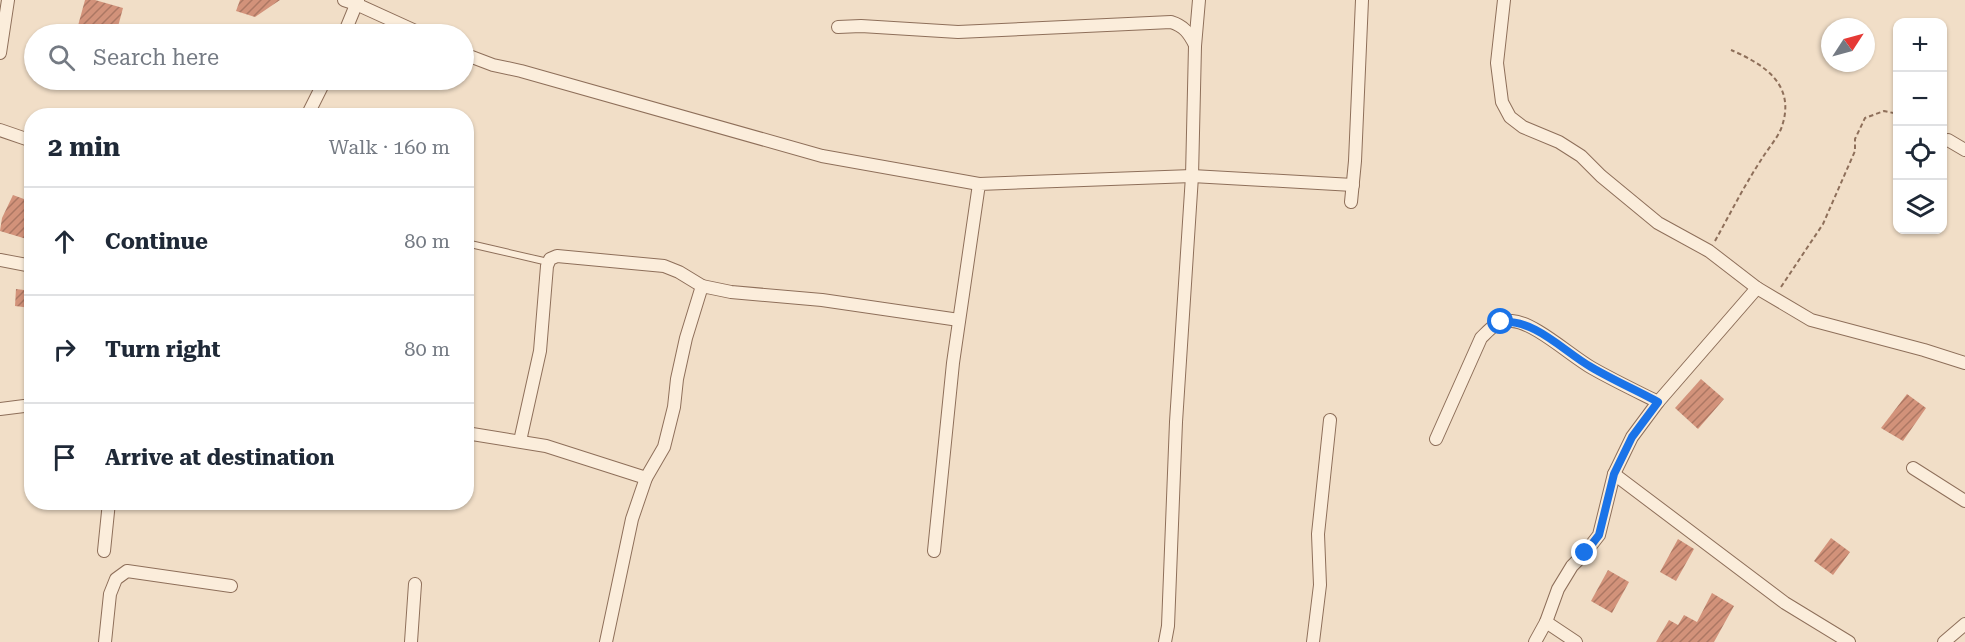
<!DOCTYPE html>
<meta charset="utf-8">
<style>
body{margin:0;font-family:"Roboto Serif",serif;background:#f6f6f7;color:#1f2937}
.controls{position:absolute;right:18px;top:18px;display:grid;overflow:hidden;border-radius:12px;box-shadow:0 2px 4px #0004}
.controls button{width:54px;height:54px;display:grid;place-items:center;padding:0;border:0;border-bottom:2px solid #e0e1e3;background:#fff;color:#1f2937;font:30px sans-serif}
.compass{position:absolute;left:1821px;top:18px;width:54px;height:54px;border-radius:50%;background:#fff;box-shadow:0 2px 4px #0004;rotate:54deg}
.stop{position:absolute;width:18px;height:18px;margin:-14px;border:4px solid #1a73e8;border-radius:50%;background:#fff}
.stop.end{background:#1a73e8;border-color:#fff;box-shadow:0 2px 6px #0008}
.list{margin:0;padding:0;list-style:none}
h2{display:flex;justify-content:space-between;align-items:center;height:78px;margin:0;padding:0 24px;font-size:26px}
h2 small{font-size:20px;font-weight:400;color:#747a83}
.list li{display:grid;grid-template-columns:39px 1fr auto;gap:18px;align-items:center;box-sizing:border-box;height:108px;padding:0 24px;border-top:2px solid #e0e1e3}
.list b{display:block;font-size:22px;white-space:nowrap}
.list em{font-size:20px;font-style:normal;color:#747a83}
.icon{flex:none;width:33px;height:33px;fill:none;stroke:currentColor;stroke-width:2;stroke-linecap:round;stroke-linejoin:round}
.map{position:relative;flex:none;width:1965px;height:642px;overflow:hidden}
.search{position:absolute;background:#fff;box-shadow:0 2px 4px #0004;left:24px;top:24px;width:450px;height:66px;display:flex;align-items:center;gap:15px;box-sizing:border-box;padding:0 21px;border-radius:33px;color:#747a83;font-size:22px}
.panel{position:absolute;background:#fff;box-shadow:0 2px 4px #0004;left:24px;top:108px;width:450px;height:402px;border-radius:24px}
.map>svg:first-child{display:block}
.building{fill:url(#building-hatch)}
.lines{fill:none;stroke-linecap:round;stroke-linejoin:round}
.service-casing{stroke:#8e6f5a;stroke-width:8}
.minor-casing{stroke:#8e6f5a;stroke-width:14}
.path{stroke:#8e6f5a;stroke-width:2;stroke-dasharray:4.5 3;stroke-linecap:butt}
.service{stroke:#fbeddb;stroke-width:6}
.minor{stroke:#fbeddb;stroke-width:12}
.route{stroke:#1a73e8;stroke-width:8}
</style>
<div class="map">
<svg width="1965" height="642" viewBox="0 0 1965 642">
<defs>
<pattern id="building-hatch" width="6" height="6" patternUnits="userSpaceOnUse" patternTransform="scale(1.5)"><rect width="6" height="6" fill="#d2927a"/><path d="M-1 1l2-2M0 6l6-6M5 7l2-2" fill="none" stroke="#ac7763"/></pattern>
</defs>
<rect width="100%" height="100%" fill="#f1dec7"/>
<g class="building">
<polygon points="85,0 95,0 123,8 116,34 84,34 76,33"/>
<polygon points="240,0 280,0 255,17 236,11"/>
<polygon points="13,195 32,202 30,240 0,231 2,218"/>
<polygon points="16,289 32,291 31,308 15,306"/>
<polygon points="1701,379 1724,399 1698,429 1675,408"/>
<polygon points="1907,394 1926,408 1903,441 1881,428"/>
<polygon points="1831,538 1850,552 1833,575 1814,561"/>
<polygon points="1678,539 1694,549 1676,581 1660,572"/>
<polygon points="1608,570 1629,582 1612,613 1591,601"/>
<polygon points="1712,593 1734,606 1714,642 1656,642 1669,620 1678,625 1684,615 1697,622"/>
</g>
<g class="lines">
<defs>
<polyline id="service" points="466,243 548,262"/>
<g id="minor">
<polyline points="344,0 356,4 422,34"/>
<polyline points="1504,0 1497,63 1502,102 1510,117 1523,127 1559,142 1581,156 1601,176 1658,223 1709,251 1757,288 1811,320 1924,350 1965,363"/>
<path d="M838,27L861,26L958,32L1171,22C1184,26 1189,33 1195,45"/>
<polyline points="344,34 358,0"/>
<polyline points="0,53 8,0"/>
<polyline points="464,54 493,65 521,71 822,156 979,184"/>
<polyline points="307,116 325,80"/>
<polyline points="0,130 32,141"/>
<polyline points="1948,140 1965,150"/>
<polyline points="1351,202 1355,161 1362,0"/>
<polyline points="0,260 32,266"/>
<polyline points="0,409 32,405"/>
<polyline points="466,433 546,446 646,478"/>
<path d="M1436,439L1481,338C1490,329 1497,320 1512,321C1534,322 1571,356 1592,368C1613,380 1636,391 1658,402"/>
<polyline points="520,441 540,351 547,266 550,259 557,256 664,266 679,272 702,286"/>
<polyline points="1913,468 1965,501"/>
<polyline points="1614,474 1785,603 1849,642"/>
<polyline points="104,551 109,502"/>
<polyline points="934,551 953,363 979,184 1192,176 1353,185"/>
<polyline points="1546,622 1576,642"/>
<polyline points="105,642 110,594 116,579 127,571 231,586"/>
<polyline points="411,642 415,584"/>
<polyline points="606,642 632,519 646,478 664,447 674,407 677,379 686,338 702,286 731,292 822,300 959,320"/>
<polyline points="1165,642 1168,626 1176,422 1192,176 1195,46 1199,0"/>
<polyline points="1313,642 1320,585 1318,534 1330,420"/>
<polyline points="1535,642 1546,622 1558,589 1572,566 1585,553 1599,535 1614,474 1632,437 1658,402 1757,288"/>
<polyline points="1944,642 1965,624"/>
</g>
</defs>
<use href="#service" class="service-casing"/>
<use href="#minor" class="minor-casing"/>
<g class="path">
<path d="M1715,241C1730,214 1744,186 1761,160C1767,150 1776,140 1781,129C1797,86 1766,65 1731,50"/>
<polyline points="1781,287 1823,224 1855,151 1855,139 1865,118 1884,111 1898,114"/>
</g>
<use href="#service" class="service"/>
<use href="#minor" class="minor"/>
</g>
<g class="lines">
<path class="route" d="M1501,322C1535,319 1563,351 1591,367C1613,380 1636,390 1658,402L1632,437L1614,474L1599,535L1585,553"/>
</g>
</svg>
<div class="controls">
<button>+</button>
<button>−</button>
<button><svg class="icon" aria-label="locate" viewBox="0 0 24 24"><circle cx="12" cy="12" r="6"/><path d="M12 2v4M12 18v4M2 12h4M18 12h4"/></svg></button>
<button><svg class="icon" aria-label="layers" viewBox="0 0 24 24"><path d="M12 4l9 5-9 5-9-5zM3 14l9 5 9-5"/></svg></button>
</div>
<svg class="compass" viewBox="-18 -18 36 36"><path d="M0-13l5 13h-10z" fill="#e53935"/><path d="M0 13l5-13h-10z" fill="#747a83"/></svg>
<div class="stop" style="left:1501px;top:322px"></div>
<div class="stop end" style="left:1585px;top:553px"></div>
<div class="search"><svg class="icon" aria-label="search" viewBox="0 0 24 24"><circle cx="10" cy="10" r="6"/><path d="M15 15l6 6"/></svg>Search here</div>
<section class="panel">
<h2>2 min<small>Walk · 160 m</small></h2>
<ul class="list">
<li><svg class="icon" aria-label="ahead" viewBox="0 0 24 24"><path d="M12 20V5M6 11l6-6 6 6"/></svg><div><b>Continue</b></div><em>80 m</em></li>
<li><svg class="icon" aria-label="right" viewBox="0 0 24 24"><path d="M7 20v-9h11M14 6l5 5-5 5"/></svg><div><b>Turn right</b></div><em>80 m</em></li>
<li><svg class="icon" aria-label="arrive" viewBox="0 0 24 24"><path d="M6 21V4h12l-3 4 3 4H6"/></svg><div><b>Arrive at destination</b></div></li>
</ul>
</section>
</div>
